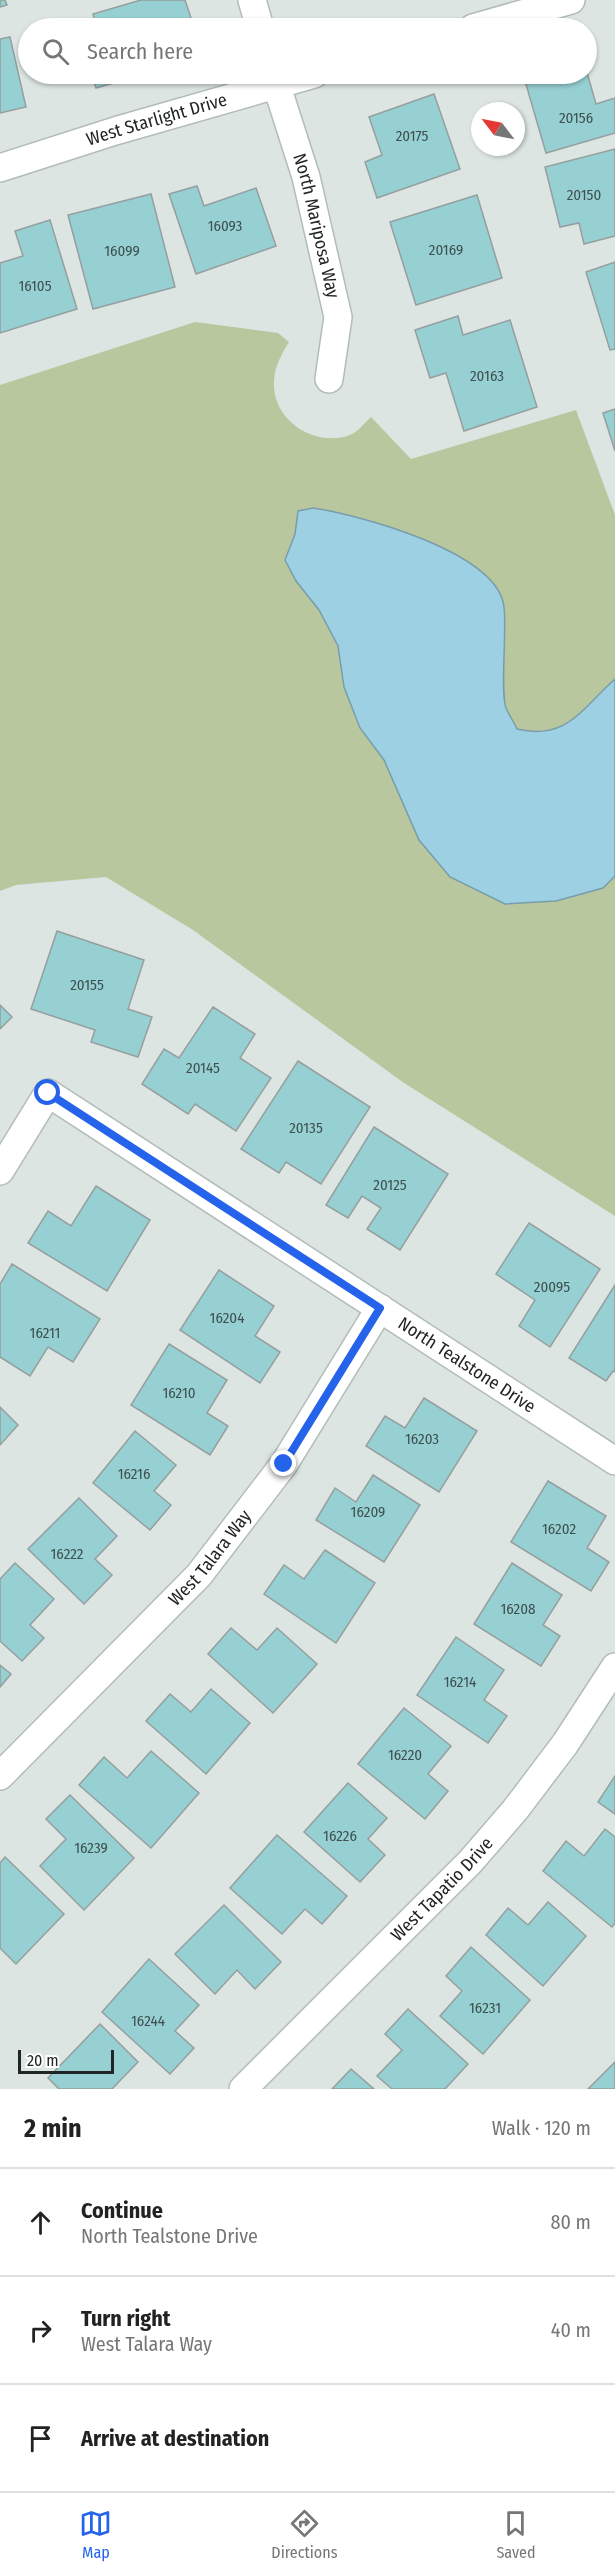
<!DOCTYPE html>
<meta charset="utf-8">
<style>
body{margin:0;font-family:"Fira Sans Condensed",sans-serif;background:#f2f2f2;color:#222}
.compass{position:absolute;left:471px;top:102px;width:54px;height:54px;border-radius:50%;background:#fff;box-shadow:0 2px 4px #0004;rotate:302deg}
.scale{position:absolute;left:18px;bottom:15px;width:96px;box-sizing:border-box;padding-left:6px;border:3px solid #212524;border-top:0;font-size:16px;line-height:21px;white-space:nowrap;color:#212524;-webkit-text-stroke:4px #fff;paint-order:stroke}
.stop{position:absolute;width:18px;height:18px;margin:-14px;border:4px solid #2563eb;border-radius:50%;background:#fff}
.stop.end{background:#2563eb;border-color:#fff;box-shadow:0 2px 6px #0008}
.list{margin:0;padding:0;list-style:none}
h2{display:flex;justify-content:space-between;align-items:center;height:78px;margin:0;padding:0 24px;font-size:26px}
h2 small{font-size:20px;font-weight:400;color:#767676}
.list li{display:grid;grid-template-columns:39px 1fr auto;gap:18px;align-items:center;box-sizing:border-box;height:108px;padding:0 24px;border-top:2px solid #e0e0e0}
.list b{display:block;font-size:22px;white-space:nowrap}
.list p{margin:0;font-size:20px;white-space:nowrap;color:#767676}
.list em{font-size:20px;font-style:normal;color:#767676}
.icon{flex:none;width:33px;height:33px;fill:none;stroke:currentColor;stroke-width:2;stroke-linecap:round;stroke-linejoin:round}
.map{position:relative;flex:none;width:615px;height:2089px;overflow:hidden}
.search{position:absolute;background:#fff;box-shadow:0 2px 4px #0004;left:18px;right:18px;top:18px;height:66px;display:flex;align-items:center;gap:15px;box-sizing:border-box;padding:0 21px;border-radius:33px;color:#767676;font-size:22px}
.sheet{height:402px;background:#fff}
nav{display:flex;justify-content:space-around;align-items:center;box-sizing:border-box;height:84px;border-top:2px solid #e0e0e0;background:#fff;font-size:16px;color:#767676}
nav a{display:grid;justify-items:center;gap:3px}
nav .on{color:#2563eb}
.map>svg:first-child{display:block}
.green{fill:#b9c79f}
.water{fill:#9ed0e3;stroke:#789daa;stroke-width:1.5}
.building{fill:#97d0d2;stroke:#959f9f;stroke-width:1.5}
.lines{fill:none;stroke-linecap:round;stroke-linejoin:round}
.minor-casing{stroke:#b2bcb8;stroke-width:30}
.minor{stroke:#fff;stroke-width:27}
.route{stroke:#2563eb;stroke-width:8}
.labels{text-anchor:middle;stroke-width:4.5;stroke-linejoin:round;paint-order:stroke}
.number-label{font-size:15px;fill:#3e5050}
.street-label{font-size:18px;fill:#212524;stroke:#fff}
</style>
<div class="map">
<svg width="615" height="2089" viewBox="0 0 615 2089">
<rect width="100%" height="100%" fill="#dce5e2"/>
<path class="green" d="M195,322L278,333L289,342C282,353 275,366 274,380C271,419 313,448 350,435C357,433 365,422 371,417L411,459L576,410L615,515V1216L404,1083L193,930L106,877L16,885L0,891V385Z"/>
<path class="water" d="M313,508C360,515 498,552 504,607C507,632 500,691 506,708C509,715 514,722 517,729C567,741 582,708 615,679V876L603,888L556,901L505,904L450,877L419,840L384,760L360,728L344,687L338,646L319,610L296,581L285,560L295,534L298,511Z"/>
<g class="building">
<polygon points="0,0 5,0 7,5 0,7"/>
<polygon points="141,0 185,0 192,21 165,28 97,28 93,14"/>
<polygon points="10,37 26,107 0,113 0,39"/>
<polygon points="586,69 596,104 615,98 615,133 546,153 523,74 586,74"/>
<polygon points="91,74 145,74 96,88"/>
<polygon points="434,94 460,169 377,198 365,162 382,155 369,117"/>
<polygon points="615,149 615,236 584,244 579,223 560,227 545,167"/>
<polygon points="197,186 204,206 256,188 276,246 196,274 169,194"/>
<polygon points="151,194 175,287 93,309 68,215"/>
<polygon points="477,195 502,278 416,305 390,222"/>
<polygon points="50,220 77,309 0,333 0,263 23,256 15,231"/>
<polygon points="615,262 615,349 610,350 586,272"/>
<polygon points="458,316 463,335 510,320 537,407 464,431 446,373 430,378 415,330"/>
<polygon points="615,409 615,451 603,413"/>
<polygon points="57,931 144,960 128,1009 152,1017 138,1057 91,1042 95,1030 31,1009"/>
<polygon points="0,1005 12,1017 0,1029"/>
<polygon points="213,1007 255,1034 240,1058 271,1078 236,1131 195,1104 188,1114 142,1084 164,1049 179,1058"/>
<polygon points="298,1061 370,1107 321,1184 286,1162 279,1173 241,1149"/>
<polygon points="374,1127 448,1174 400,1250 367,1229 381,1208 362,1196 348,1218 326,1205"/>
<polygon points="96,1186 150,1220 107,1291 28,1243 48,1211 71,1226"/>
<polygon points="529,1223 600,1269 550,1347 519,1326 535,1300 496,1274"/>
<polygon points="12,1264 100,1319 73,1362 48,1347 30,1376 0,1357 0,1284"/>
<polygon points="219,1270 274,1306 255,1336 280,1352 260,1383 180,1330"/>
<polygon points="615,1285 615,1372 613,1371 606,1381 569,1358"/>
<polygon points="169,1344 227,1380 207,1413 228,1426 210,1455 131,1405"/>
<polygon points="424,1398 477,1431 439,1492 366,1446 385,1416 405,1428"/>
<polygon points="0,1407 18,1425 0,1445"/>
<polygon points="135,1431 176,1465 154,1491 171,1505 150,1530 93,1483"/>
<polygon points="373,1475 420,1505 384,1562 316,1520 335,1488 356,1502"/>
<polygon points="548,1481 606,1516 587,1548 609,1562 591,1591 511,1542"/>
<polygon points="79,1498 117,1536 95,1559 112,1575 84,1604 28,1549"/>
<polygon points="325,1550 375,1583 336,1643 264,1594 284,1565 304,1579"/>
<polygon points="15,1563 54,1599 30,1625 44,1638 22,1661 0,1641 0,1579"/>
<polygon points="512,1563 562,1595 543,1625 560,1636 541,1666 474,1624"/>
<polygon points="231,1628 257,1650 277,1628 317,1664 273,1713 208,1654"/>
<polygon points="456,1637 504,1670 484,1700 507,1716 488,1743 417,1695"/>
<polygon points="0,1665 11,1674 0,1687"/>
<polygon points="211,1689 250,1723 206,1774 146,1721 170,1694 191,1712"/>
<polygon points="404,1708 451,1746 428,1774 448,1791 425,1819 358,1764"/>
<polygon points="151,1751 199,1793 151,1848 79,1785 104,1757 127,1778"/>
<polygon points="615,1776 615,1814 598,1802"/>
<polygon points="348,1783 387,1818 368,1839 385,1855 360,1882 304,1832"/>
<polygon points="70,1795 134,1858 84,1910 40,1866 66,1839 46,1819"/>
<polygon points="605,1829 615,1837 615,1923 612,1927 543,1871 566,1841 584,1856"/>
<polygon points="277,1835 347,1896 322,1924 305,1909 282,1934 230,1888"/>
<polygon points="5,1857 64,1914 16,1964 0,1948 0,1863"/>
<polygon points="548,1902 586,1936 543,1986 486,1935 508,1908 528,1925"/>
<polygon points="224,1905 281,1962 255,1989 237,1970 215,1994 175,1954"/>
<polygon points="471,1947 530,2000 483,2054 440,2016 462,1991 446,1976"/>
<polygon points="149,1959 199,2005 175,2031 194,2048 170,2074 102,2012"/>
<polygon points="408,2009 468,2064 445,2089 392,2089 377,2076 402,2050 385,2034"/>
<polygon points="100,2024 138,2062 112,2089 59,2089 48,2078"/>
<polygon points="615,2062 615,2089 588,2089"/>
<polygon points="351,2069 374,2089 332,2089"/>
</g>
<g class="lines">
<defs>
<g id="minor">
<polyline points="252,0 260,28"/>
<polyline points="473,28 571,0"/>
<path id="s1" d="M273,74L306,177L338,317L329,379"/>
<path id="s2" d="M0,168L115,131L314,74"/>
<path id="s3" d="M0,1171L48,1093L615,1461"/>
<path id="s4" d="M0,1776L199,1575L284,1464L380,1308"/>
<path id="s5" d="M243,2089L470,1862L515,1810L565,1744L615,1667"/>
</g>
</defs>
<use href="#minor" class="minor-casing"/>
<use href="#minor" class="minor"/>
</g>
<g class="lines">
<polyline class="route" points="48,1093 380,1308 284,1464"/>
</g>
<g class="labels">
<g class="number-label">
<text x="576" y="123">20156</text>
<text x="412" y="141">20175</text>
<text x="584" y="200">20150</text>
<text x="225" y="231">16093</text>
<text x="446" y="255">20169</text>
<text x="122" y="256">16099</text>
<text x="35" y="291">16105</text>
<text x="487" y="381">20163</text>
<text x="87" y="990">20155</text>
<text x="203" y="1073">20145</text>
<text x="306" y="1133">20135</text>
<text x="390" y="1190">20125</text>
<text x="552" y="1292">20095</text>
<text x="227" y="1323">16204</text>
<text x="45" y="1338">16211</text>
<text x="179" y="1398">16210</text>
<text x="422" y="1444">16203</text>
<text x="134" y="1479">16216</text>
<text x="368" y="1517">16209</text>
<text x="559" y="1534">16202</text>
<text x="67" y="1559">16222</text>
<text x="518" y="1614">16208</text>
<text x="460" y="1687">16214</text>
<text x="405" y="1760">16220</text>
<text x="340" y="1841">16226</text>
<text x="91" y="1853">16239</text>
<text x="485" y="2013">16231</text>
<text x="148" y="2026">16244</text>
</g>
<g class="street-label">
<text dy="6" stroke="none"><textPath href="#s2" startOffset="164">West Starlight Drive</textPath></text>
<text dy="6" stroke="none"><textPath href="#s1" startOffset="158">North Mariposa Way</textPath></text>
<text dy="6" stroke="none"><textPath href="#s3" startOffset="591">North Tealstone Drive</textPath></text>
<text dy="6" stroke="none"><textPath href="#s4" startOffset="303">West Talara Way</textPath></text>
<text dy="6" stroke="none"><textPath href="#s5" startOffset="282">West Tapatio Drive</textPath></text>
</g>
</g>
</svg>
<svg class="compass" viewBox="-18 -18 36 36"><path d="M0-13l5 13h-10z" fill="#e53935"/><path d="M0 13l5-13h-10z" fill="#767676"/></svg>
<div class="scale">20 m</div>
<div class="stop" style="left:48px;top:1093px"></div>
<div class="stop end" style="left:284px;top:1464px"></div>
<div class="search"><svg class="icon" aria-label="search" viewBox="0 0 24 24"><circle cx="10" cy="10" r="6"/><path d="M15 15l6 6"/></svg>Search here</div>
</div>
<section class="sheet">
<h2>2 min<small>Walk · 120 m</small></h2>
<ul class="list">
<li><svg class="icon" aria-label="ahead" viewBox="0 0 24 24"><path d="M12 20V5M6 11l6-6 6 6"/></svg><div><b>Continue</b><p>North Tealstone Drive</p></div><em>80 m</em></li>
<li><svg class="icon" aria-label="right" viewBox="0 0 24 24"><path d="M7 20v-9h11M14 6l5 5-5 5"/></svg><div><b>Turn right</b><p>West Talara Way</p></div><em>40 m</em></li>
<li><svg class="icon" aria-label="arrive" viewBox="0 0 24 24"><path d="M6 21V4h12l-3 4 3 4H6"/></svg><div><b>Arrive at destination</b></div></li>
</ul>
</section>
<nav>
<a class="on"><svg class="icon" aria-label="map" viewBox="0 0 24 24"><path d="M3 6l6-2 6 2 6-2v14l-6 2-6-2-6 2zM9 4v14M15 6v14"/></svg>Map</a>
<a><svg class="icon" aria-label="directions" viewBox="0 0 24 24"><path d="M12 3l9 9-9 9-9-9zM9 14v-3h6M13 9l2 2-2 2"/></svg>Directions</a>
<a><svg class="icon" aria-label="saved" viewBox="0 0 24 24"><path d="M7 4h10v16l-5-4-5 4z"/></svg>Saved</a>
</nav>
